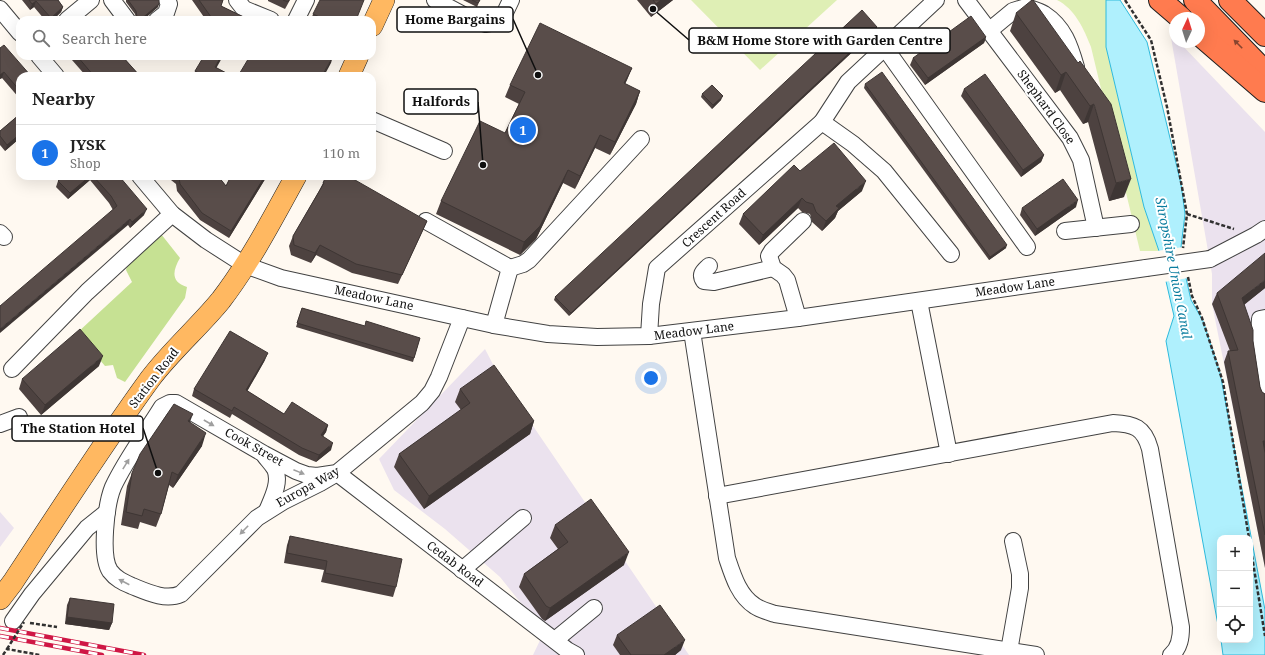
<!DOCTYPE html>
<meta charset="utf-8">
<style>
body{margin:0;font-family:"Noto Serif",serif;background:#f2f2f2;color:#222}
.controls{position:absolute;right:12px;bottom:12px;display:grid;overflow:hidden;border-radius:8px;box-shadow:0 4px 16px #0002}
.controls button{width:36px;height:36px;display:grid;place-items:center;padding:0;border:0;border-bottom:1px solid #e0e0e0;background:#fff;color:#222;font:20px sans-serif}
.compass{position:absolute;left:1169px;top:12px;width:36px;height:36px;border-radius:50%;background:#fff;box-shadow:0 4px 16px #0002;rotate:4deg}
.you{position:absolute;left:651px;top:378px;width:14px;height:14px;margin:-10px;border:3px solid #fff;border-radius:50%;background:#1a73e8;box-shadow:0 0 0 6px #1a73e833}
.badge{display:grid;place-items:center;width:26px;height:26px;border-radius:50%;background:#1a73e8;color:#fff;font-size:13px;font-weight:700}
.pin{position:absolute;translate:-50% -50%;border:2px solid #fff;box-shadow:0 1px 4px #0006}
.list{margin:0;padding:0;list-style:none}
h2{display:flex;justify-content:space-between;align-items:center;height:52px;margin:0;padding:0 16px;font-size:17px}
h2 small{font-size:13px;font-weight:400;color:#767676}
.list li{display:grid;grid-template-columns:26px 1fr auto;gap:12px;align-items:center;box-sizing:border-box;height:56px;padding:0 16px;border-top:1px solid #e0e0e0}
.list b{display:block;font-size:15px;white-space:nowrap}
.list p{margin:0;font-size:13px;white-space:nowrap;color:#767676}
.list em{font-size:13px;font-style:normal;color:#767676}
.icon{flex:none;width:22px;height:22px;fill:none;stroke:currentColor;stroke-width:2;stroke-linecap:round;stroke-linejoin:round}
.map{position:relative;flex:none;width:1265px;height:655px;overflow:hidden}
.search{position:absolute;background:#fff;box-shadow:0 4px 16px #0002;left:16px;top:16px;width:360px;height:44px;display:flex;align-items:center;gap:10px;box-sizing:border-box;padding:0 14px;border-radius:12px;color:#767676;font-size:15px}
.panel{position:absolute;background:#fff;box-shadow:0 4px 16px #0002;left:16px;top:72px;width:360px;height:108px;border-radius:12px}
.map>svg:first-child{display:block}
.industrial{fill:#ebe2ee}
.green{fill:#dfefb5}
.forest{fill:#c6e193}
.water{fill:#aff0fd;stroke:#2ebadc}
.pier{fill:#fff9f1}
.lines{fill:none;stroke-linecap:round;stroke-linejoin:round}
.minor-casing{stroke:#424242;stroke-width:18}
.major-casing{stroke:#202020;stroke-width:22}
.highway-casing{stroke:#202020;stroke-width:24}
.path{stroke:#313131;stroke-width:2.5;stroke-dasharray:4 2;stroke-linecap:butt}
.minor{stroke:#fff;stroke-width:16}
.major{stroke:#ffb861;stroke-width:21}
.highway{stroke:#ff7b4f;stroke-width:22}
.rail-casing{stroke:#cf1745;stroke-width:4.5}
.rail{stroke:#fff;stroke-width:3;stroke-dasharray:9;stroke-linecap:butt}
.minor-bridge-casing{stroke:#424242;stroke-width:18;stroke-linecap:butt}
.path-bridge{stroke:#313131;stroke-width:2.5;stroke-dasharray:4 2;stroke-linecap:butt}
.minor-bridge{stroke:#fff;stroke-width:16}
.wall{fill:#4d4240}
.shaded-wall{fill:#3e3634}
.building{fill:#594d4a;stroke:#3e3634}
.oneway{fill:#87452f}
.oneway2{fill:#9f9f9f}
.labels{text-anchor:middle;stroke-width:4;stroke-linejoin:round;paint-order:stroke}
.street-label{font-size:12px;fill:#0f0f0f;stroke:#fff}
.water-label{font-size:13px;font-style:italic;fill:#0a7d9f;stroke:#fff}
.leader{fill:none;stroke:#0f0f0f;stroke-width:1.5}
.callout-dot{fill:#0f0f0f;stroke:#fff;stroke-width:1.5}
.callout{fill:#fff;stroke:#0f0f0f;stroke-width:1.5}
.callout-label{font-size:13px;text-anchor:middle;font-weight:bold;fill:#0f0f0f}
</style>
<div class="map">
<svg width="1265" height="655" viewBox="0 0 1265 655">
<rect width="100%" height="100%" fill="#fff9f1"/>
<g class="industrial">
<polygon points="1170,32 1175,38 1175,42 1179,42 1265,132 1265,568 1212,304 1212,274"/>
<polygon points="485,349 499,376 689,655 533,655 544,632 500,577 445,529 394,490 379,459"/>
<polygon points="0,512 14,528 0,547"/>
</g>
<g class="green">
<polygon points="691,0 837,0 760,70"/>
<path d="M1057,0H1106V47L1144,207L1159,251H1140L1091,47C1084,29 1075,9 1057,0Z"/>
</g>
<path class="forest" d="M161,234L180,258C173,270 170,282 187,287L185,298L125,382L117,378L113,365L105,366L77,333L132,282L126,270L129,260Z"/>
<polygon class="water" points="1106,0 1120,0 1147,42 1181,184 1185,214 1181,247 1186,278 1191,300 1203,321 1220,373 1265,610 1265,655 1223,655 1221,640 1250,640 1250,538 1220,538 1220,636 1166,341 1174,316 1159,251 1144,207 1106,47"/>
<polygon class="pier" points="1183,247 1188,278 1164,282 1157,251"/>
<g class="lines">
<defs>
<g id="minor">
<polyline points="112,0 127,20"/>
<polyline points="237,0 244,9 271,20"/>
<polyline points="435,0 467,17 486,24 501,21 511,0"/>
<polyline points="966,0 1070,138 1081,160 1096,228"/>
<polyline points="0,9 20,33"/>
<polyline points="67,20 91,0"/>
<polyline points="157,20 166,13 169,4 167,0"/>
<polyline points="296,20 306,0"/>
<path d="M990,30L1013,11L1026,7C1032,9 1039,11 1044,14C1064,27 1070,46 1076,67"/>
<polyline points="885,48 1027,247"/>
<polyline points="39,56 56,76"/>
<polyline points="372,120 444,151"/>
<polyline points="822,122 853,144 884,171 951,254"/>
<polyline points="140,176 172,214 206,240 245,265 281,278 494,325 548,334 597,337 649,336 798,318 1146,268"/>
<polyline points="426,221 510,268 494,325"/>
<polyline points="1065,231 1131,224"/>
<polyline points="0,233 4,237"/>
<polyline points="1210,259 1256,235 1265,229"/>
<path d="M709,266C704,271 699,274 704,281L714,282L773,268"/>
<polyline points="510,268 523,264 529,260 641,139"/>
<polyline points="919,301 949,454"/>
<polyline points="798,318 787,280 783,275 773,268 769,256 772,251 803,221"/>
<polyline points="1265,318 1260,319 1258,351 1265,397"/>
<path d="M692,331L727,558C733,576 739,596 755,606C761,610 769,612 775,614L1036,655"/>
<polyline points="649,336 651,304 657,268 822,122 848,82 936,0"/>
<polyline points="12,369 87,292 172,214"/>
<polyline points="0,424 19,417"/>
<path d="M265,456C268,460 272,464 275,469C281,482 272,499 267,511"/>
<path d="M337,473L317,476L307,475L296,471L264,454L176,403H170L162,407C146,433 126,459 113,487C106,504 100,556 110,571C116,579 123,582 132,586C147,592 165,601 181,594L257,518L284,501L320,483L337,473L422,403L432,391L439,377L462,318"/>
<polyline points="337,473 567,650 576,655"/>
<path d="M717,496L1113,423C1134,424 1144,427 1150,449L1181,627C1181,637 1180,648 1171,655"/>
<polyline points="462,570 523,518"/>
<polyline points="13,621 32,594 87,528 107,512"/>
<polyline points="555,640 594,608"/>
<polyline points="1009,651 1020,588 1020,574 1013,541"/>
</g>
<g id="major">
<polyline points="372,26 384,0"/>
<polyline points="349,76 358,56"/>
<path d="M0,599L13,582C58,514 102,445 150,379C171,351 199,327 221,300C250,262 273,218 296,176"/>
</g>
<g id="highway">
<polyline points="1160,0 1181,18"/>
<polyline points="1195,0 1265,72"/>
<polyline points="1230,0 1265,35"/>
<polyline points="1199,34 1265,91"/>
</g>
</defs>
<use href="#minor" class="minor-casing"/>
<use href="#major" class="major-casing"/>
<use href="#highway" class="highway-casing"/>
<g class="path">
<polyline points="1125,0 1151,40 1167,107 1187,214 1183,248"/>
<polyline points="1187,214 1234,229"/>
<polyline points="1188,277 1192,296 1202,318 1223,382 1249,538"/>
<polyline points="1250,544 1265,636"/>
<polyline points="30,623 57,627"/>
<polyline points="3,655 7,649 40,655"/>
</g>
<use href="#minor" class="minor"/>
<use href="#major" class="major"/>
<use href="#highway" class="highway"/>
<defs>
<g id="rail">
<polyline points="0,628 144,655"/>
<polyline points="0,636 102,655"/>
</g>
</defs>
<use href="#rail" class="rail-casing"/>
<use href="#rail" class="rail"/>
<defs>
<polyline id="minor-bridge" points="1146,268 1210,259"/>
</defs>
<use href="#minor-bridge" class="minor-bridge-casing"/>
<polyline class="path-bridge" points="7,649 24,622"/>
<use href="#minor-bridge" class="minor-bridge"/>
</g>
<g class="wall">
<polygon points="22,0 58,0 63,7 61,12 53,20 45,20 34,7 30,10"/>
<polygon points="126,0 159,0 158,7 143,20 136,20 135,14 126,2"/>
<polygon points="192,0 223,0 221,6 250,20 206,20"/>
<polygon points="268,0 290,0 285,9 268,1"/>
<polygon points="463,0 480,0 477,7"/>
<polygon points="637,0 673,0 651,17"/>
<polygon points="1016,13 1078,63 1080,61 1124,197 1109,201 1088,122 1083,124 1060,90 1055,93 1010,31"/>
<polygon points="313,14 356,20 311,20"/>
<polygon points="876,30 569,316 554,300 555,297"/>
<polygon points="986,37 984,43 925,85 910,65 913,58"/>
<polygon points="0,48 20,76 20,99 2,78 0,79"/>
<polygon points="74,56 122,56 140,76 86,76 72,60"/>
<polygon points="216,68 232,76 193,76 195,71"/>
<polygon points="632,68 625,84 640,91 636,104 610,155 595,148 575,189 563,183 536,239 520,255 436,214 441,201 505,133 519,104 505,97 510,85"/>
<polygon points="865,84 1006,248 989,260 864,88"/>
<polygon points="964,89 1044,155 1041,162 1021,177 961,96"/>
<polygon points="702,94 721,100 712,109 701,97"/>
<polygon points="20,114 20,138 5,151 0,145 0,131"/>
<polygon points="800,171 862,191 838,211 835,218 822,231 812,222 810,214 802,212 798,208 759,245 739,224 743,214"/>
<polygon points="64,176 119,176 144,215 130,228 128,225 113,210 109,203 90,180 68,199 56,187 58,181"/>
<polygon points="166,176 218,176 226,186 231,176 267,176 229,238 200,220 177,191 176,184"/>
<polygon points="323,183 427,221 423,230 398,284 352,273 316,255 311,263 291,255 289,246 293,236 319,191"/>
<polygon points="1076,207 1035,236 1020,215 1022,208"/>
<polygon points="1265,288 1244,305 1253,341 1260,387 1262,392 1265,394 1265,568 1224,362 1228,351 1230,351 1212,304 1217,293"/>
<polygon points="302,308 364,326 420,338 413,362 296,327"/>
<polygon points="265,360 247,391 284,414 328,425 326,432 323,436 331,450 316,462 299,455 232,414 230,418 192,396 194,389"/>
<polygon points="99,366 41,415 19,389 22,379"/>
<polygon points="460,389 534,421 530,434 424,509 394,467 399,454 461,410 455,402"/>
<polygon points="190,422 202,446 173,488 169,485 161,514 156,527 140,522 138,529 121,525 127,486 132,473"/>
<polygon points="555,525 624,565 545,621 542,619 519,587 524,574 558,549 550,538"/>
<polygon points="290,536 396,587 393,597 321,582 324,570 284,563 287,545"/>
<polygon points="70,598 112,623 109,630 65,624 67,605"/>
<polygon points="617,635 681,650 675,655 620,655 613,645"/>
</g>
<g class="shaded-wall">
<polygon points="661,0 673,0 651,17 656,4"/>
<polygon points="36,1 34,7 30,10 32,4"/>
<polygon points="159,4 158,7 143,20 140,20"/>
<polygon points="63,7 61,12 53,20 50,20 51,18"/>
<polygon points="877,27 876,30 569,316 571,313"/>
<polygon points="986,37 984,43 925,85 928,78"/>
<polygon points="221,56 223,56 213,74 215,67"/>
<polygon points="333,56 331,63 324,76 322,76"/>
<polygon points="632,68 627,80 619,96 624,83"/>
<polygon points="4,72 2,78 0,79 0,75"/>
<polygon points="1066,72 1060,90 1055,93 1061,75"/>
<polygon points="640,91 636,104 610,155 615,142"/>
<polygon points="723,96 721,100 712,109 713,105"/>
<polygon points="1094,104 1088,122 1083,124 1090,106"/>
<polygon points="20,134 20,138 5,151 7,145"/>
<polygon points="600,135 595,148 575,189 580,176"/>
<polygon points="1044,155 1041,162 1021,177 1023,170"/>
<polygon points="568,170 563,183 536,239 520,255 524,242"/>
<polygon points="90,176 91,176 90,180 68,199 70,193"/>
<polygon points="265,176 267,176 229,238 231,231"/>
<polygon points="1131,179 1124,197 1109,201 1116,183"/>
<polygon points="866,181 862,191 838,211 835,218 822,231 826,221 836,206"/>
<polygon points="802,198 798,208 759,245 763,235"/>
<polygon points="1078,200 1076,207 1035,236 1037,229"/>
<polygon points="147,209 144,215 130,228 132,222"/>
<polygon points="130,219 128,225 0,333 0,329"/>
<polygon points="320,245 316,255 311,263 315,253"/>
<polygon points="1007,245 1006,248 989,260 990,257"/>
<polygon points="1265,280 1265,288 1237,310 1242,298"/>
<polygon points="268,353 265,360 244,397 246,390"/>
<polygon points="103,356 99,366 41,415 45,405"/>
<polygon points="193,414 188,427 188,421"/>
<polygon points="534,421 530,434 424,509 429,496"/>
<polygon points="328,425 326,432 319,442 321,435"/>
<polygon points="206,433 202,446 173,488 178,475"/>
<polygon points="1263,441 1265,441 1265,452"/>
<polygon points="333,443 331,450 316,462 319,455"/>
<polygon points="629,552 624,565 545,621 550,608"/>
<polygon points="67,617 112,623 109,630 65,624"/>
<polygon points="685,640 681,650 675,655 664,655"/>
</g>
<g class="building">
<polygon points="29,0 58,0 63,7 51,18 36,1 32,4"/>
<polygon points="128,0 159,0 159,4 140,20 137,17 136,11"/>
<polygon points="199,0 223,0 221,6 250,20 209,20 211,17"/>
<polygon points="283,0 289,0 288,2"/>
<polygon points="320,0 364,0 356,20 326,20 313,14"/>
<polygon points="472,0 480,0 478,3"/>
<polygon points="653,0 661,0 656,4"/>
<polygon points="1032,0 1033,0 1078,63 1080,61 1111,104 1131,179 1116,183 1094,104 1090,106 1066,72 1061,75 1016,13"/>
<polygon points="862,10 877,27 571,313 555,297"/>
<polygon points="971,16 986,37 928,78 913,58"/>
<polygon points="254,18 260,20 253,20"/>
<polygon points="540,23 632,68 624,83 640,91 615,142 600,135 580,176 568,170 540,226 524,242 441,201 480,121 505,133 525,92 510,85"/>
<polygon points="4,45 31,76 20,76 20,91 4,72 0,75 0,48"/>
<polygon points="77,56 122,56 140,76 94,76"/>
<polygon points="204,56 221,56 215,67 232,76 204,76 195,71"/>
<polygon points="250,56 333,56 322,76 238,76"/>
<polygon points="882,72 1007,245 990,257 865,84"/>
<polygon points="985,74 1044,155 1023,170 964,89"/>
<polygon points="712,85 723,96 713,105 702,94"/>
<polygon points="20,114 20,134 7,145 0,136 0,131"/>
<polygon points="834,143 866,181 836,206 839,208 826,221 816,212 813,204 806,202 802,198 763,235 743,214 794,165 800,171"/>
<polygon points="64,176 90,176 70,193 58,181"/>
<polygon points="93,176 119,176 147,209 132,222 130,219 0,329 0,306 117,206 111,196"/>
<polygon points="177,176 218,176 226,186 231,176 265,176 231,231 202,213 180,184 179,177"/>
<polygon points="326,176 348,176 427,221 402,275 356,264 320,245 315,253 294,245 293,236 324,183 323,183"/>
<polygon points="1063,179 1078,200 1037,229 1022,208"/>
<polygon points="1265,253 1265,280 1242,298 1253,330 1253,341 1260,387 1262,392 1265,394 1265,441 1263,441 1265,453 1265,535 1228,351 1238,350 1217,293"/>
<polygon points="302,308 365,326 366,321 420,338 414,358 297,323"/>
<polygon points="80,329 103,356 45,405 22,379"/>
<polygon points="230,331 268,353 246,390 284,414 292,402 328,425 321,435 333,443 319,455 302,448 234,407 232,411 194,389"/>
<polygon points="494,365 534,421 429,496 399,454 470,403 460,389"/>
<polygon points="174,404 193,414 188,421 206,433 178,475 172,472 161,514 144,509 142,516 126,512 132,473 140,454"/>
<polygon points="591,499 629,552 550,608 546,606 524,574 568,542 555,525"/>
<polygon points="290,536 402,559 396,587 325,573 327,561 287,553"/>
<polygon points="70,598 114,604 112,623 67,617"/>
<polygon points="660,605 685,640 664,655 631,655 617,635"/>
</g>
<defs><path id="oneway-solid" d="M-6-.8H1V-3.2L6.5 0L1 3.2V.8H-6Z"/></defs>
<use class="oneway" href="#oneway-solid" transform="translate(1238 44) rotate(-135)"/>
<g class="oneway2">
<use href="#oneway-solid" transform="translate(209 423) rotate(30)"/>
<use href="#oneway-solid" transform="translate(126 464) rotate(-58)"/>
<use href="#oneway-solid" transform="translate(299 472) rotate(22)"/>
<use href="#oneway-solid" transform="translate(244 530) rotate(134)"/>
<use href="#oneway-solid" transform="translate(124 582) rotate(-153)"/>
</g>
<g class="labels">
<g class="street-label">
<text transform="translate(1046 107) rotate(54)" y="4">Shephard Close</text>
<text transform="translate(714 218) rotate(-42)" y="4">Crescent Road</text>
<text transform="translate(1015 287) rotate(-8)" y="4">Meadow Lane</text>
<text transform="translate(374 298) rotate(12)" y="4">Meadow Lane</text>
<text transform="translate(694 331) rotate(-7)" y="4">Meadow Lane</text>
<text transform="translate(154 378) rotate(-52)" y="4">Station Road</text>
<text transform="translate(254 447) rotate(29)" y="4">Cook Street</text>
<text transform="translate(308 487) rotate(-29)" y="4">Europa Way</text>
<text transform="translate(455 564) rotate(37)" y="4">Cedab Road</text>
</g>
<g class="water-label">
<text transform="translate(1174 268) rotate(79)" y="5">Shropshire Union Canal</text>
</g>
</g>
<path class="leader" d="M538 75L513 19M653 9L689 40M483 165L478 102M158 473L143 428"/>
<g class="callout-dot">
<circle cx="538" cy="75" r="4"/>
<circle cx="653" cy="9" r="4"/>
<circle cx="483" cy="165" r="4"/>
<circle cx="158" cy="473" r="4"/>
</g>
<g class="callout">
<rect x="397" y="7" width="116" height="25" rx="4"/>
<rect x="689" y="28" width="261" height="25" rx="4"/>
<rect x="404" y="89" width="74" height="25" rx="4"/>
<rect x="12" y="416" width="131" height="25" rx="4"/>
</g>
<g class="callout-label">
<text x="455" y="24">Home Bargains</text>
<text x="820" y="45">B&amp;M Home Store with Garden Centre</text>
<text x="441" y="106">Halfords</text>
<text x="78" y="433">The Station Hotel</text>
</g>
</svg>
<div class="controls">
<button>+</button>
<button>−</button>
<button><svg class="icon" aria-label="locate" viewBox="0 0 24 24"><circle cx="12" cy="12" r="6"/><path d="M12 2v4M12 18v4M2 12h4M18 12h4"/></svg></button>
</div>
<svg class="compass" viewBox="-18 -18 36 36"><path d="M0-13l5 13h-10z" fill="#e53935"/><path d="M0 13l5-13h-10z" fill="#767676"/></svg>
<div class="you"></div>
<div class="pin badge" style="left:523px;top:130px">1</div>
<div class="search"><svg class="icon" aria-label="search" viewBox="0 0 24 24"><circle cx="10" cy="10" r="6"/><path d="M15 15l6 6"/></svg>Search here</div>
<section class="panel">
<h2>Nearby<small></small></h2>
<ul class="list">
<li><span class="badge">1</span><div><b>JYSK</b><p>Shop</p></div><em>110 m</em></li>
</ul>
</section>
</div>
